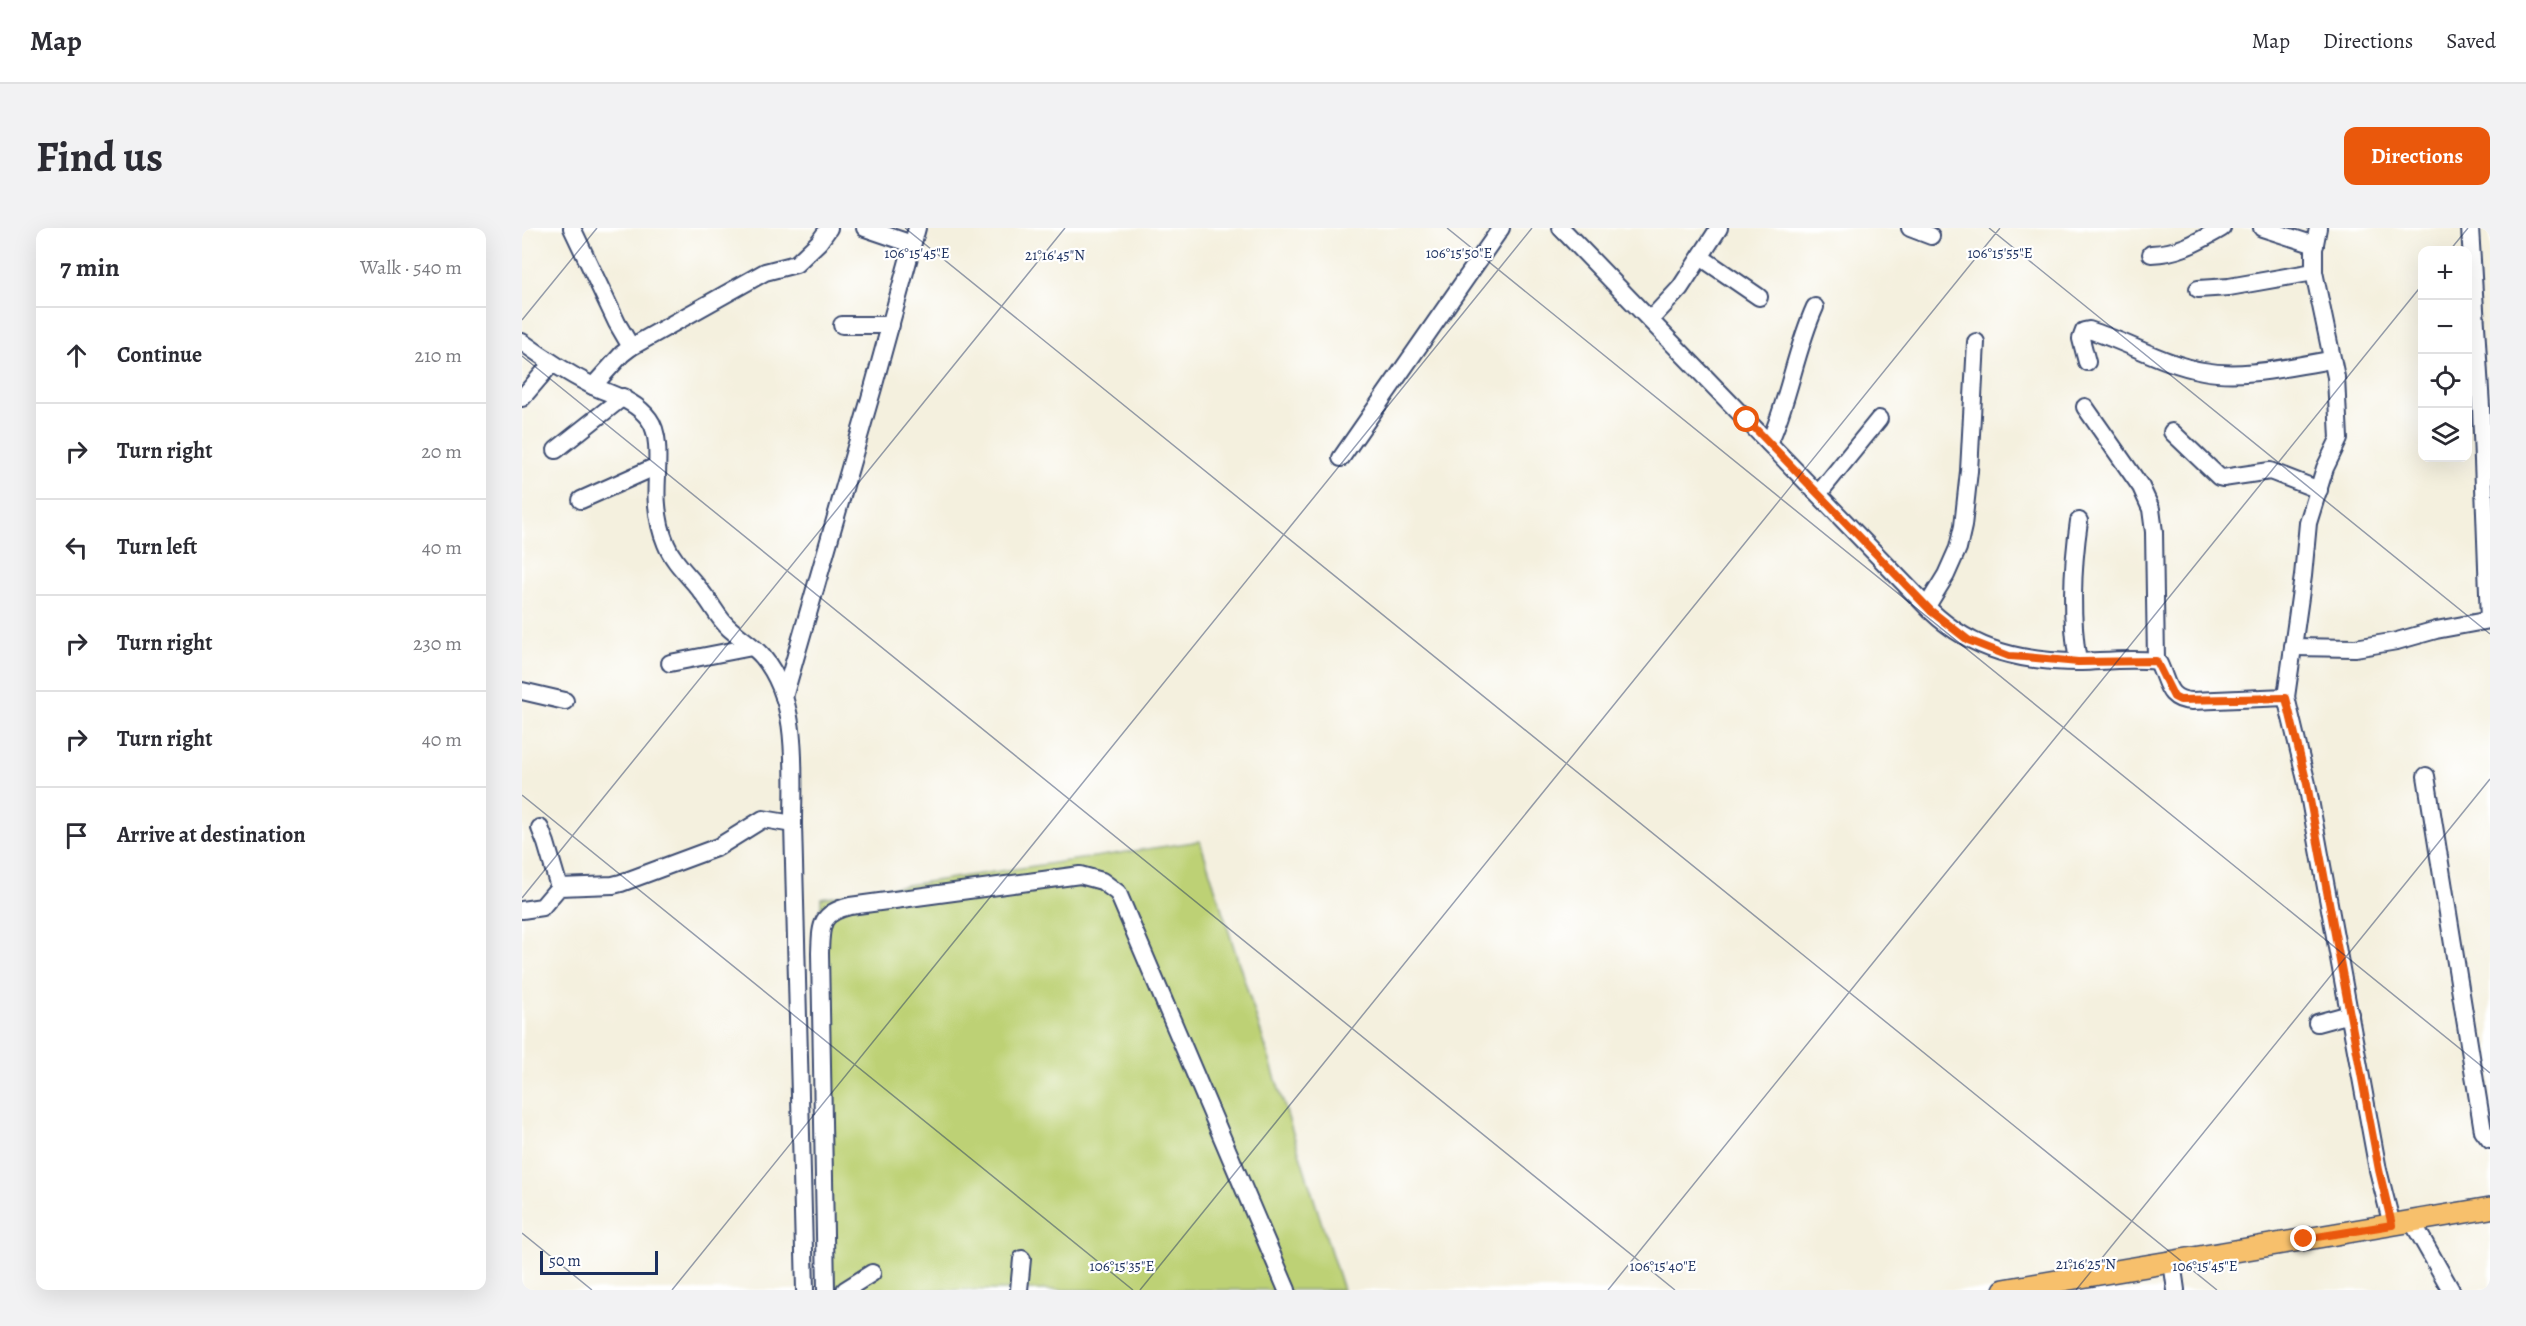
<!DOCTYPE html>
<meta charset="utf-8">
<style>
body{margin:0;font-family:Alegreya,serif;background:#f2f2f3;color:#2b2b33}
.controls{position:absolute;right:18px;top:18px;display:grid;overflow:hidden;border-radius:12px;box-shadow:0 6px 24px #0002}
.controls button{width:54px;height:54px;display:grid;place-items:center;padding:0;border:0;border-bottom:2px solid #e1e1e2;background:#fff;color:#2b2b33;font:30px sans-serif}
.scale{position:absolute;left:18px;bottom:15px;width:118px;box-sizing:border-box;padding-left:6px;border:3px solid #1b2f5e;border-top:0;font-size:16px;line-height:21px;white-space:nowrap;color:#1b2f5e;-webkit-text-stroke:4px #fff;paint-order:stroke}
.stop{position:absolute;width:18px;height:18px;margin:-14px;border:4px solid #ea580c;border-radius:50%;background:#fff}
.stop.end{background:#ea580c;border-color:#fff;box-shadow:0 2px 6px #0008}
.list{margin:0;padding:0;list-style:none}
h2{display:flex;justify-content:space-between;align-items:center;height:78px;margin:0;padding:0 24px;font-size:26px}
h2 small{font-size:20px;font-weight:400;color:#7c7c81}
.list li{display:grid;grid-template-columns:39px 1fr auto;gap:18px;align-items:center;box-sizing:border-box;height:96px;padding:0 24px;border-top:2px solid #e1e1e2}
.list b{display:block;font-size:22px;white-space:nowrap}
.list em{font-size:20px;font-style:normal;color:#7c7c81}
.icon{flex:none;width:33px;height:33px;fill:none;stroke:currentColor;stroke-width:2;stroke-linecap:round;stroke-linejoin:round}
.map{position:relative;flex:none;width:1968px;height:1062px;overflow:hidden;border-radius:12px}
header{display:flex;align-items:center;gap:36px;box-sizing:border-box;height:84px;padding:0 30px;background:#fff;border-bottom:2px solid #e1e1e2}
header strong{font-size:28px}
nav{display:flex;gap:33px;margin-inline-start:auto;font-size:21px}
.intro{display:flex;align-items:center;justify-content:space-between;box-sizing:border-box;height:144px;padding:0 36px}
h1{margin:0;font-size:42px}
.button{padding:15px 27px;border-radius:12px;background:#ea580c;color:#fff;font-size:21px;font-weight:700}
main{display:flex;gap:36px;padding:0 36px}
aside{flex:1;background:#fff;border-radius:12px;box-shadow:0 6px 24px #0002}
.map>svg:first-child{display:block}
.green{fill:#bdd175;stroke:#6c806a;stroke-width:1.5}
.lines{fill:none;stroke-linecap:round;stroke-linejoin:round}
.minor-casing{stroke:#3c4c71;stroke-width:20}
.major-casing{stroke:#3c4c71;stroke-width:24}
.minor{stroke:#fff;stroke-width:16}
.major{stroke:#f7c06c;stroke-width:21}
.route{stroke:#ea580c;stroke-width:8}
.ticks{fill:none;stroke:#1b2f5e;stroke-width:1.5;stroke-opacity:0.45}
.ticks-label{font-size:15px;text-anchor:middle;fill:#1b2f5e;stroke:#fff;stroke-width:4.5;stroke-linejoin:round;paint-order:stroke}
</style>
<header>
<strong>Map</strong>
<nav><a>Map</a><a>Directions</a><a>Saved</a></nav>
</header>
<div class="intro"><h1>Find us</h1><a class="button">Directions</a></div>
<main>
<aside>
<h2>7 min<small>Walk · 540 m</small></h2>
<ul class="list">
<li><svg class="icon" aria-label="ahead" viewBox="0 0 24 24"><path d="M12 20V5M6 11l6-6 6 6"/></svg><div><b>Continue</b></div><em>210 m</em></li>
<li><svg class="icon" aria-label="right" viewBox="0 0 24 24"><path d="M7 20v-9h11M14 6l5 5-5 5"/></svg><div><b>Turn right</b></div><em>20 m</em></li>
<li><svg class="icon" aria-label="left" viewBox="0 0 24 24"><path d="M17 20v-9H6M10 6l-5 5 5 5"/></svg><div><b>Turn left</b></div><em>40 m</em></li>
<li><svg class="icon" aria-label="right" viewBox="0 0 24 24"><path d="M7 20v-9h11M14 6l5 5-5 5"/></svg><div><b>Turn right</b></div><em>230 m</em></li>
<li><svg class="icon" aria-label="right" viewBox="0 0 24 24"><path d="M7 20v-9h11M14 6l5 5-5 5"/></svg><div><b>Turn right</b></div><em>40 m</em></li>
<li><svg class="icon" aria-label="arrive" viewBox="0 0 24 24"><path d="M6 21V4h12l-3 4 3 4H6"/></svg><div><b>Arrive at destination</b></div></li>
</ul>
</aside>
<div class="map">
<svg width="1968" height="1062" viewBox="0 0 1968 1062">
<rect width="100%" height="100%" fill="#fff"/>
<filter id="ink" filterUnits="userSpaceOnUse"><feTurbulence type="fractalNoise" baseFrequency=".0167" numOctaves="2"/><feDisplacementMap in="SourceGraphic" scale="12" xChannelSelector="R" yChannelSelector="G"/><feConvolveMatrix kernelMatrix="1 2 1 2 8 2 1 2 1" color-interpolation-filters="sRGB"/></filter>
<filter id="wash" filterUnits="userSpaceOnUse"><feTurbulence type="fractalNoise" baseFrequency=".008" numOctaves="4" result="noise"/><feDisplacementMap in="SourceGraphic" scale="24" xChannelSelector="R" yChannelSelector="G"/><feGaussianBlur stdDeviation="1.35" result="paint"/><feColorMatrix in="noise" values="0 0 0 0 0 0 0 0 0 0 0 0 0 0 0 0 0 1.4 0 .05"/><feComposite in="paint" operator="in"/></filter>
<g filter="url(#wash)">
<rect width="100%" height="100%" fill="#f4f0de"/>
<polygon class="green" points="678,613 821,1062 303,1062 299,670"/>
</g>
<g filter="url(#ink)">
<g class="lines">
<defs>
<g id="minor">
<polyline points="50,0 95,95 109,119"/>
<polyline points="343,0 390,16"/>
<path d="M1039,0L1409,383C1452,424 1502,434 1559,434C1584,433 1609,430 1634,433L1637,436C1646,455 1645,472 1670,473L1764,469L1781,348L1786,295L1803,240L1817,211L1814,149L1792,44V21L1796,0"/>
<polyline points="1388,0 1409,8"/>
<polyline points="1740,0 1793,17"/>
<polyline points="1948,0 1959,179 1967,392"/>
<path d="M1629,26C1658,25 1675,14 1700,0"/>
<polyline points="1180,30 1237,69"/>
<polyline points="1676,61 1707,59 1792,44"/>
<polyline points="1128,92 1158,60 1197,0"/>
<polyline points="320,97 369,97"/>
<path d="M0,114C22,130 45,145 69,157C91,168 112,171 127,191C142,211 132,253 135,277C136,290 139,304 144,316C152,336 170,350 182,367C191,378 196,390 207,400C218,410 232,418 241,429C278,474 271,542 271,596L241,591L196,619L99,655L91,657L37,659L20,679L0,682"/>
<path d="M1565,134L1559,111L1562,103L1567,102C1606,114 1641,136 1681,143C1723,151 1768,138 1810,132"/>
<polyline points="71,158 100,126 109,119 243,44 274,36 297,14 307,0"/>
<polyline points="0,170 30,135"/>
<polyline points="1563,179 1619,259 1629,281 1632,304 1634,433"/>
<polyline points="1650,204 1697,249 1701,250 1748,243 1797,262"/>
<path d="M1247,215C1267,172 1273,123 1293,79"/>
<polyline points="34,222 101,169"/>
<polyline points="819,230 979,0"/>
<polyline points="1297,265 1357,191"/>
<polyline points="59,272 135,238"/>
<polyline points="1405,378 1424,347 1436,320 1441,298 1447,243 1454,114"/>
<polyline points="1771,419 1833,420 1875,413 1914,402 1968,392"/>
<path d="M1556,434C1548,386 1550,341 1557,293"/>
<polyline points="148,435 230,419"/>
<polyline points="0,463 43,473"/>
<polyline points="262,469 351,160 395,0"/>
<polyline points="1764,469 1785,556 1856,942 1870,997"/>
<polyline points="1904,548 1961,903 1968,912"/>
<polyline points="271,596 283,1062"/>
<polyline points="18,600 24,615 37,659"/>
<polyline points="1795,795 1828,786"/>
<polyline points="1890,993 1929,1062"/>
<polyline points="1650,1034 1654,1062"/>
<path d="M304,1062L298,725C299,697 298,685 328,678L558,647L580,653L596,665L765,1062"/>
<polyline points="323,1062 350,1045"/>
<polyline points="497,1062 500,1031"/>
</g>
<polyline id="major" points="1482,1062 1968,980"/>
</defs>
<use href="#minor" class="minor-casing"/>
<use href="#major" class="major-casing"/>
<use href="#minor" class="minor"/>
<use href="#major" class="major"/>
</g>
</g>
<g class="lines" filter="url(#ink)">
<polyline class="route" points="1225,192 1409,383 1446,412 1487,428 1503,429 1556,434 1634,433 1652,469 1658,472 1764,470 1785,556 1857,942 1870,997 1782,1011"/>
</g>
<path class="ticks" d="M383,0L1695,1062M925,0L1968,845M1467,0L1968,406M1928,22L1946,0M0,92L75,0M0,128L1153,1062M0,567L611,1062M0,670L543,0M0,1005L70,1062M150,1062L1010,0M618,1062L1478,0M1086,1062L1900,57M1554,1062L1968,551"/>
<g class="ticks-label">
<text x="395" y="30">106°15'45"E</text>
<text x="937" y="30">106°15'50"E</text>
<text x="1478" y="30">106°15'55"E</text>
<text x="533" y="32">21°16'45"N</text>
<text x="1564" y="1041">21°16'25"N</text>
<text x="600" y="1043">106°15'35"E</text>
<text x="1141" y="1043">106°15'40"E</text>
<text x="1683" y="1043">106°15'45"E</text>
</g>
</svg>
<div class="controls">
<button>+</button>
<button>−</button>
<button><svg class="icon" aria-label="locate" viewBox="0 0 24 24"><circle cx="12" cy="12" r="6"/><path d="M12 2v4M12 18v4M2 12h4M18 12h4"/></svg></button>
<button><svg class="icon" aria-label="layers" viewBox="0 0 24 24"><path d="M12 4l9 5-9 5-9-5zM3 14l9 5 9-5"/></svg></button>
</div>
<div class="scale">50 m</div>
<div class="stop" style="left:1225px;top:192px"></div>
<div class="stop end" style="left:1782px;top:1011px"></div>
</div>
</main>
